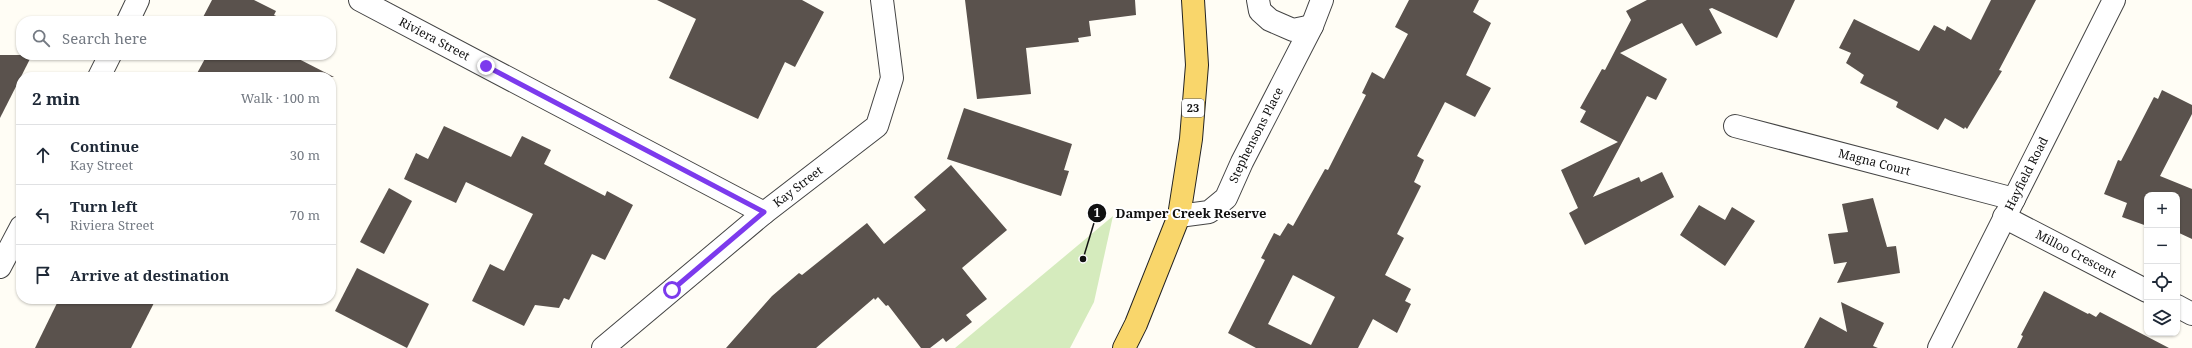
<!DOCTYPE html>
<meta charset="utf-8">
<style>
body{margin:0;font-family:"Noto Serif",serif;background:#f2f2f3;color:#1f2937}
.controls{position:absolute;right:12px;bottom:12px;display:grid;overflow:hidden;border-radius:8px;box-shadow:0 1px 3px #0004}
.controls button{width:36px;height:36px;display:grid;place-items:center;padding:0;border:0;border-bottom:1px solid #e0e1e3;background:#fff;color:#1f2937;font:20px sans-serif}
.stop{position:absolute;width:12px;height:12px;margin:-9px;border:3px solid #7c3aed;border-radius:50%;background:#fff}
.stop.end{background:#7c3aed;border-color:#fff;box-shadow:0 1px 4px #0008}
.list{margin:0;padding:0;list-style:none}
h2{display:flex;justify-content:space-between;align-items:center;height:52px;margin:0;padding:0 16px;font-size:17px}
h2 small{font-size:13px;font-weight:400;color:#747a83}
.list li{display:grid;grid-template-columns:26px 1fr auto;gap:12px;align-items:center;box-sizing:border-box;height:60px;padding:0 16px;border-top:1px solid #e0e1e3}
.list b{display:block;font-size:15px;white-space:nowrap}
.list p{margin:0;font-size:13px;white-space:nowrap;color:#747a83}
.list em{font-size:13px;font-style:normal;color:#747a83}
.icon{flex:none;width:22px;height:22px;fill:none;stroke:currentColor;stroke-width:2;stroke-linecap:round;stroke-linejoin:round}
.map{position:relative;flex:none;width:2192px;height:348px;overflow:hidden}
.search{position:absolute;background:#fff;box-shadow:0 1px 3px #0004;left:16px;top:16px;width:320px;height:44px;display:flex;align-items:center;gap:10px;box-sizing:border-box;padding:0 14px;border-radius:16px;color:#747a83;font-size:15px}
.panel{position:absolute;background:#fff;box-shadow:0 1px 3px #0004;left:16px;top:72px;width:320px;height:232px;border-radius:16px}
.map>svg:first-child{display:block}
.green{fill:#d5ebbd}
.building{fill:#5a524d;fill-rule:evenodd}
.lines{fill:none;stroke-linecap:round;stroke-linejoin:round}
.minor-casing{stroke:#444;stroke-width:24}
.major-casing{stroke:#222;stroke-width:24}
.minor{stroke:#fff;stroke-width:22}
.major{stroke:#f9d66b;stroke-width:22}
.route{stroke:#7c3aed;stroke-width:5}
.labels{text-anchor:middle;stroke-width:4;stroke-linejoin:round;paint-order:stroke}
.shield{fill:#fff;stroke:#585858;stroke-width:1}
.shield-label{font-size:11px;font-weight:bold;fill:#111}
.street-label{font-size:12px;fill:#111;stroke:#fff}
.leader{fill:none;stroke:#111;stroke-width:1.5}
.callout-dot{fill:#111;stroke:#fff;stroke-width:1.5}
.mark-label{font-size:12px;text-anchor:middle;font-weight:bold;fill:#fff}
.callout-label{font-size:13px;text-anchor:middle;font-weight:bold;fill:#111;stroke:#fff;stroke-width:4;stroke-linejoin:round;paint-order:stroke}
</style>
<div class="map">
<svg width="2192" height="348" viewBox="0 0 2192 348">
<rect width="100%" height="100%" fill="#fffdf5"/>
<polygon class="green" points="1113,216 1094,302 1070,348 955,348"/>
<g class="building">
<polygon points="212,0 254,0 276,11 274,15 287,21 201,21"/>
<polygon points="657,0 802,0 824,12 795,67 785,62 758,119 669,78 696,19"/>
<polygon points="965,0 1135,0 1136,15 1089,21 1091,36 1078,38 1079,42 1026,48 1031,94 977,99"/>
<path d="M1409,0H1479L1473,12L1491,23L1466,75L1491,88L1475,117L1445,102L1417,156L1424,160L1414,182L1421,186L1397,234L1404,238L1385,275L1411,289L1405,301L1411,304L1397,333L1373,319L1358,348H1256L1228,333L1265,260L1261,258L1274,233L1280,236L1288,223L1293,226L1325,169L1328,170L1366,95L1362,93L1372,72L1384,79L1408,34L1395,27ZM1293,275L1335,297L1311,345L1268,324Z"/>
<polygon points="1647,0 1795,0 1777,38 1712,8 1709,9 1722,33 1696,46 1682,23 1620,53 1667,79 1656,100 1647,96 1593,197 1639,177 1641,182 1662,172 1674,197 1585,245 1569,213 1578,208 1561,170 1618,142 1580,122 1586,111 1580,108 1602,69 1605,70 1631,20 1626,11"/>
<polygon points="1991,0 2036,0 1999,70 2002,71 1967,129 1965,127 1964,129 1945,118 1938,130 1896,107 1898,102 1860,83 1864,75 1846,63 1851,53 1839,48 1854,19 1919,51 1934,25 1945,31 1947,26 1971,40"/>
<polygon points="0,55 32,55 0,118"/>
<polygon points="207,55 291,55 334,77 195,77"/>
<polygon points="2162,90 2192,105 2192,114 2160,176 2192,189 2192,239 2177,232 2177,195 2147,195 2147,226 2122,217 2127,203 2104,194 2118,160 2121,161 2154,97 2158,99"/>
<polygon points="964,108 1072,144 1064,170 1069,171 1061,196 947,159"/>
<polygon points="444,126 511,157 522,136 551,150 544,164 605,196 607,191 633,205 605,260 592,254 569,300 564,298 559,308 535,305 524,326 472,301 490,264 504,271 533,214 466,182 456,203 404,179 416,153 428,159"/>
<polygon points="951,165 1007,230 962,268 987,299 966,315 972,322 946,342 943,338 930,348 921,348 888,305 886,306 878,297 875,300 874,298 816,348 726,348 772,296 799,273 802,275 867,223 884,244 926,210 914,197"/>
<polygon points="389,188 412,201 384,254 360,242"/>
<polygon points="1873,198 1887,247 1896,246 1900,273 1837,283 1847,262 1834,264 1828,234 1848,232 1842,204"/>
<polygon points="1699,205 1725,220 1732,207 1755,221 1725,266 1680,235"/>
<polygon points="357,268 429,304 407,348 335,311"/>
<polygon points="2044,291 2088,314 2089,313 2096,317 2100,312 2169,348 2017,348 2023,336 2021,335"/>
<polygon points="59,299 156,299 131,348 35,348"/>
<polygon points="1841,302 1884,323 1873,346 1878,348 1804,348 1820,317 1847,332"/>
</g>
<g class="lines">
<defs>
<g id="minor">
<path id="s1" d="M360,0L764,213"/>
<polyline points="1258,0 1260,11 1270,20 1293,30 1312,26"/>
<polyline points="128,21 138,0"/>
<polyline points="99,77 110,55"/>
<path id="s2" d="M1735,126L2014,199"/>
<path id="s3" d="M1179,216L1209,212L1226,198L1242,162L1312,26L1322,0"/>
<path id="s4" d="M2004,217L2147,291"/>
<polyline points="0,267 21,227"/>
<polyline points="2177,306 2192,314"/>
<path id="s5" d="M603,348L764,213L877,126L892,78L882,0"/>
<path id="s6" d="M1939,348L2114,0"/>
</g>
<polyline id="major" points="1124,348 1136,324 1179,216 1191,139 1197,65 1193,0"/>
</defs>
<use href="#minor" class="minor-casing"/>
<use href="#major" class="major-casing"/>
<use href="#minor" class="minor"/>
<use href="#major" class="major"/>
</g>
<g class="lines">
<polyline class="route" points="486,66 764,212 672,290"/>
</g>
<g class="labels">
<rect class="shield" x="1182" y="99" width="22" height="18" rx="3"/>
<g class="shield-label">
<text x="1193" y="112">23</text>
</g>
<g class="street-label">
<text dy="4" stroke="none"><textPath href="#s1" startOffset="84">Riviera Street</textPath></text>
<text dy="4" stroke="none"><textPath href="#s3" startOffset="122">Stephensons Place</textPath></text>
<text dy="4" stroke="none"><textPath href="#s2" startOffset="144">Magna Court</textPath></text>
<text dy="4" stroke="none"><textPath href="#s6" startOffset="195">Hayfield Road</textPath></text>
<text dy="4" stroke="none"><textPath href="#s5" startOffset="253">Kay Street</textPath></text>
<text dy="4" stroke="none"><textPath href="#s4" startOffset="81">Milloo Crescent</textPath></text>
</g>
</g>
<path class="leader" d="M1083 259L1097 213"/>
<g class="callout-dot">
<circle cx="1083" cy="259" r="4"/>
<circle cx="1097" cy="213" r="10"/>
</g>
<g class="mark-label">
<text x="1097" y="217">1</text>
</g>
<g class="callout-label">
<text x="1191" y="218">Damper Creek Reserve</text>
</g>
</svg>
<div class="controls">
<button>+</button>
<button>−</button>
<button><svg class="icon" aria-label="locate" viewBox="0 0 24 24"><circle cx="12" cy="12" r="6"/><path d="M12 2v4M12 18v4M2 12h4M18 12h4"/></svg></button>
<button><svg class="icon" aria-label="layers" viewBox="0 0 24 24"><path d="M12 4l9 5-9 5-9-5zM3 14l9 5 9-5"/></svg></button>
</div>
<div class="stop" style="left:672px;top:290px"></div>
<div class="stop end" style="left:486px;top:66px"></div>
<div class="search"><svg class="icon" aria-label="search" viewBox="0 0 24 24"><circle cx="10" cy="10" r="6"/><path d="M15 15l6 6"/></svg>Search here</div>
<section class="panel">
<h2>2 min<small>Walk · 100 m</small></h2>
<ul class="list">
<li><svg class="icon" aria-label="ahead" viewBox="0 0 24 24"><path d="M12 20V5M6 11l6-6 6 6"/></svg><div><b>Continue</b><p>Kay Street</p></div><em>30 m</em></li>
<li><svg class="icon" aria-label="left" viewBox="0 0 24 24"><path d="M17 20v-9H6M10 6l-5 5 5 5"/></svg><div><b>Turn left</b><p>Riviera Street</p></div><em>70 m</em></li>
<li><svg class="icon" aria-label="arrive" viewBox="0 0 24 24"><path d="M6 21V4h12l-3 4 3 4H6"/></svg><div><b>Arrive at destination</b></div></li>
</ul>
</section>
</div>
